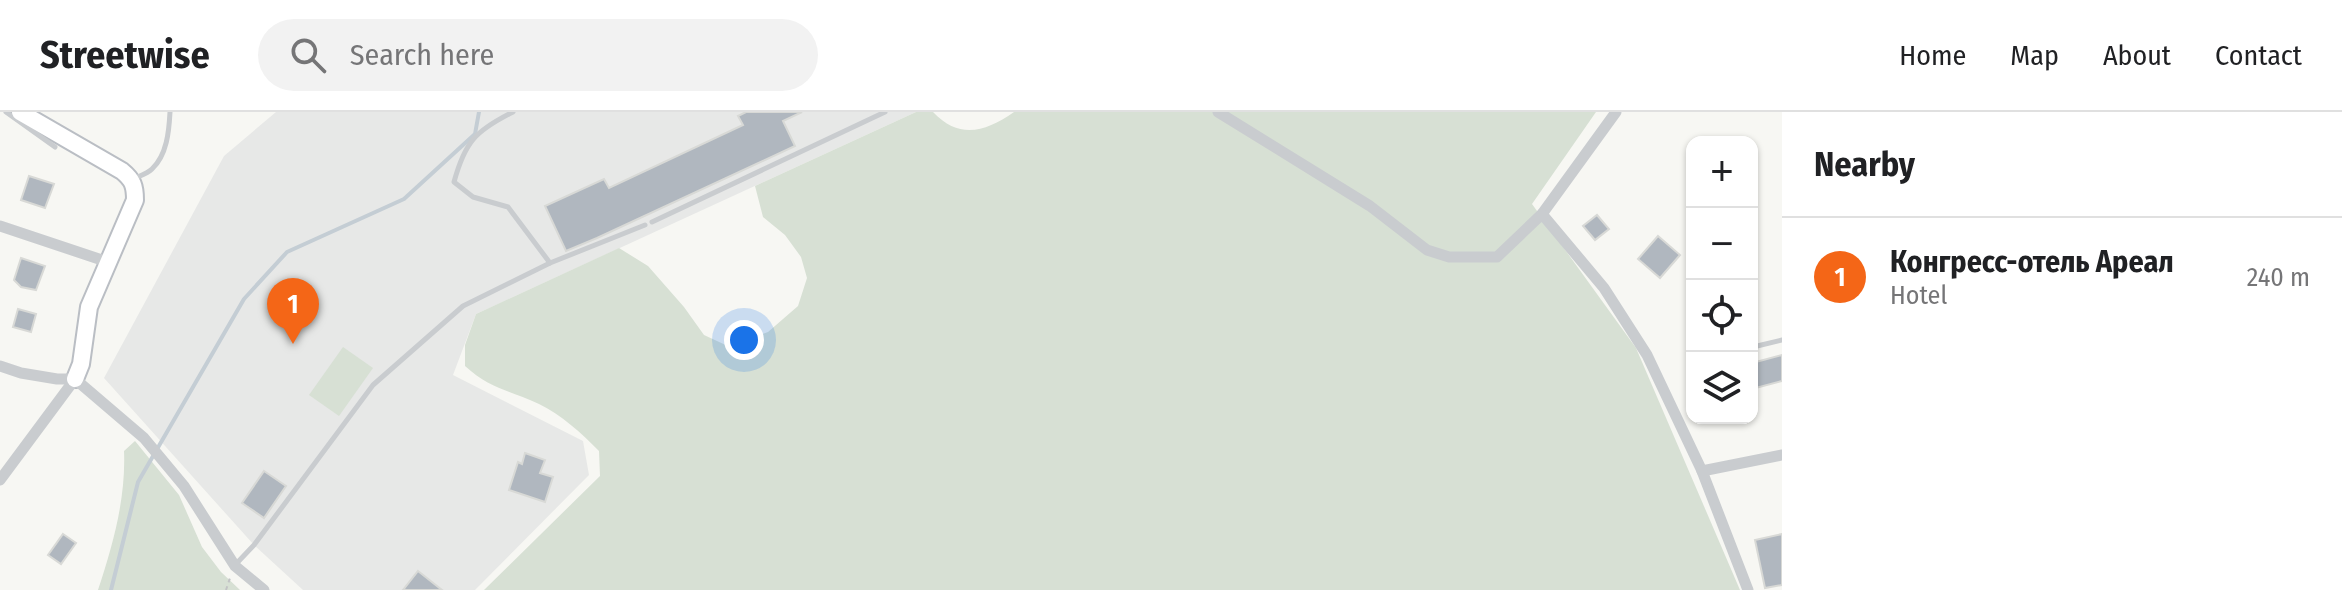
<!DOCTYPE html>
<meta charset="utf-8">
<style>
body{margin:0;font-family:"Fira Sans Condensed",sans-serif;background:#f2f2f2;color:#202124}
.controls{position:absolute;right:24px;top:24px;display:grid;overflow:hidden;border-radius:16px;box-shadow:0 2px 6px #0004}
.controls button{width:72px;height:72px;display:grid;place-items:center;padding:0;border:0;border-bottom:2px solid #e0e0e0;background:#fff;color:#202124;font:40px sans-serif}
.you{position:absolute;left:744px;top:228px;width:28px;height:28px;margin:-20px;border:6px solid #fff;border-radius:50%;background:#1a73e8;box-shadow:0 0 0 12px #1a73e833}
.badge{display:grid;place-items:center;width:52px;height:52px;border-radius:50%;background:#f46617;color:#fff;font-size:26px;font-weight:700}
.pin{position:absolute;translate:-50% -66px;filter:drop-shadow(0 2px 4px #0008)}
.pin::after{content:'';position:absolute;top:42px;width:28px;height:24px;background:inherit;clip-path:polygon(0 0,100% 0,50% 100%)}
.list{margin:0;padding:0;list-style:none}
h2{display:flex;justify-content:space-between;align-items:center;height:104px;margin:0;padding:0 32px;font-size:34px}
h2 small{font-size:26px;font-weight:400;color:#757577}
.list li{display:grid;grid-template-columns:52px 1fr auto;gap:24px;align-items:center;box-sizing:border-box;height:120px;padding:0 32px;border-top:2px solid #e0e0e0}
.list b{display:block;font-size:30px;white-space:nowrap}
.list p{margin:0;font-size:26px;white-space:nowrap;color:#757577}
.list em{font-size:26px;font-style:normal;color:#757577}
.icon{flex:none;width:44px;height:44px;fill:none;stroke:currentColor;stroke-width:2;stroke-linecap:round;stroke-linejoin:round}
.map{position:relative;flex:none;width:1782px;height:478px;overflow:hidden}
header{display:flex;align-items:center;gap:48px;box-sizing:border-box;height:112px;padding:0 40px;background:#fff;border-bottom:2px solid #e0e0e0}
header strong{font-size:38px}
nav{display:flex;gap:44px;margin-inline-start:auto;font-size:28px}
.search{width:560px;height:72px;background:#f2f2f2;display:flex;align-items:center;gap:20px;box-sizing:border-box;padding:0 28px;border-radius:44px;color:#757577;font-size:30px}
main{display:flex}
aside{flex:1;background:#fff}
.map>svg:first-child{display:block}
.built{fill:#e7e8e7}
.green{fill:#d7e0d4}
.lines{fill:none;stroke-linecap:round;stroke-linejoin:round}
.stream{stroke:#c4cdd4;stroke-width:4}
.building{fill:#b0b7bf;stroke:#d8d9d6;stroke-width:2}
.secondary-casing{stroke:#babec4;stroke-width:20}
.path{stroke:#c2c3c5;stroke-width:2;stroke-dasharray:4 4;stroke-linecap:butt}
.lane{stroke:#c9cccf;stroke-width:5}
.street{stroke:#c9cccf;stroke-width:11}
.secondary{stroke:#fff;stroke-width:16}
</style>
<header>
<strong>Streetwise</strong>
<div class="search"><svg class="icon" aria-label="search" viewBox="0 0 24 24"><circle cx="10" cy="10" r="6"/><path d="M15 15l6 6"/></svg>Search here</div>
<nav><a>Home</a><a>Map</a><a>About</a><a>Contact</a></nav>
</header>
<main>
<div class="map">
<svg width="1782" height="478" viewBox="0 0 1782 478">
<rect width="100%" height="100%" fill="#f7f7f3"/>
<polygon class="built" points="276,0 916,0 476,202 453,263 583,329 589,363 475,478 303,478 254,433 104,266 224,44"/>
<g class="green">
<path d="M916,0H933C960,28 985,20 1014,0H1596L1532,92L1636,236L1740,478H484L600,364L599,339C581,321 562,303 539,292C509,278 490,277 465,254V233L476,202L619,136L648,154L684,195L704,223L730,235L768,220L798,194L807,166L801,145L785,123L763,105L755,74Z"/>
<polygon points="343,235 373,256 339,304 309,283"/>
<path d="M135,329L179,383L202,435L221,460L240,478H98C113,433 126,386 124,339Z"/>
</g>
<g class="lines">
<polyline class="stream" points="111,478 138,370 244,187 287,140 404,87 475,22 479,0"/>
</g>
<g class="building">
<polygon points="746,0 802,0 783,9 795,34 597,126 566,139 545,94 604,67 609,76 743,13 738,4"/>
<polygon points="29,64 54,72 45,96 21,88"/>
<polygon points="1597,103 1609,117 1595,128 1583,114"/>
<polygon points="1658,124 1680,143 1660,166 1638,147"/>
<polygon points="21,146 45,154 36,178 21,175 14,168"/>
<polygon points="18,197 36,202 31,220 13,215"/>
<polygon points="1782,243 1782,269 1752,277 1752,251"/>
<polygon points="525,341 545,348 540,361 553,365 545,390 509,378 518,350 522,352"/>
<polygon points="264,359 286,374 264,406 242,391"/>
<polygon points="63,422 76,431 61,452 48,443"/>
<polygon points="1782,422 1782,473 1765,476 1755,428"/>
<polygon points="418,459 442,478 403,478"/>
</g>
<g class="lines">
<defs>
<path id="secondary" d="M20,0L122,59C133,68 135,74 135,88L89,195L81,252L75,267"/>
</defs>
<use href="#secondary" class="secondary-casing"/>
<polyline class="path" points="226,478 230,466"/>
<g class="lane">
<polyline points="6,0 55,35"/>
<path d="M513,0C475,19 465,30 454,70L473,85L508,95L550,151L645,113"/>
<path d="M133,67C139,64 147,62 152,57C167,43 169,19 170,0"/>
<polyline points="652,110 885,0"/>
<polyline points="1753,235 1782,228"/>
<polyline points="235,453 254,433 373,273 463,194 550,151"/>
</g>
<g class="street">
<polyline points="1218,0 1370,94 1427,138 1449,145 1497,145 1542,102 1616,0"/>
<polyline points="1542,102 1604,176 1647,243 1702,359 1782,343"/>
<polyline points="0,114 108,150"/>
<polyline points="0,254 21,261 57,267 75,267 144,326 184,374 235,454 264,478"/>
<polyline points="1702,359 1748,478"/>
<polyline points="0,368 75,267"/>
</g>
<use href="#secondary" class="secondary"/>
</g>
</svg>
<div class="controls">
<button>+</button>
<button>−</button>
<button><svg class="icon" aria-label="locate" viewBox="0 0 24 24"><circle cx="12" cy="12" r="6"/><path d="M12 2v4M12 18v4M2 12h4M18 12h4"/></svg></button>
<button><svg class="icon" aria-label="layers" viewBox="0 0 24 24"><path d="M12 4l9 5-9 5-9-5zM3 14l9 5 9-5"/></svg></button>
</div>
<div class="you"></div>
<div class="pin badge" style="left:293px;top:232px">1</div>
</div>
<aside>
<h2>Nearby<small></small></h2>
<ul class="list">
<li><span class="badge">1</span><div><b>Конгресс-отель Ареал</b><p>Hotel</p></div><em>240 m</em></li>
</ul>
</aside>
</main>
